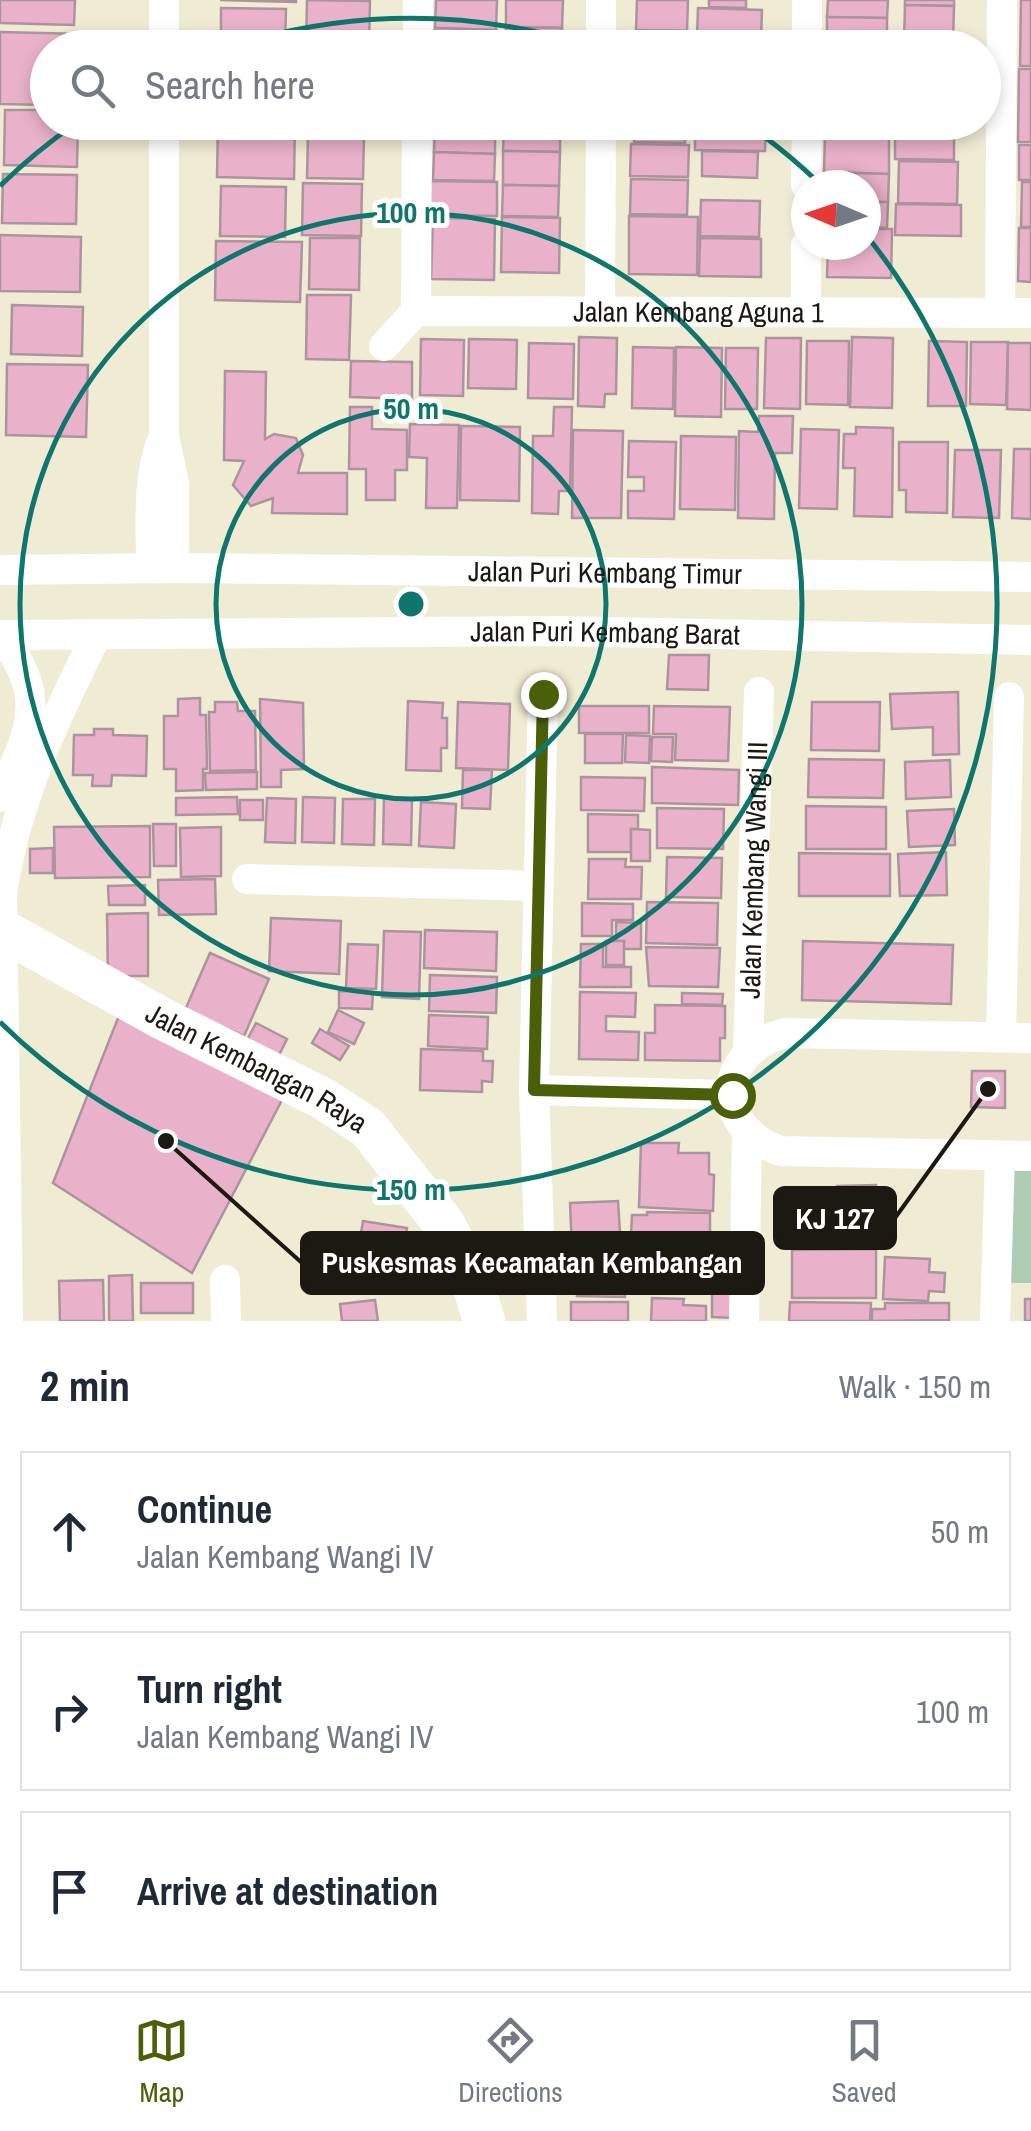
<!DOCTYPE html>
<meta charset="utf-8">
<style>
body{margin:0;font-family:"Archivo Narrow",sans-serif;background:#f2f2f3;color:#1f2937}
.compass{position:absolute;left:791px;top:170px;width:90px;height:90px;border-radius:50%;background:#fff;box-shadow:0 5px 15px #0003;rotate:272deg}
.stop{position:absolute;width:30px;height:30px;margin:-22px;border:8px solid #4a5f08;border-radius:50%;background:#fff}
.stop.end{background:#4a5f08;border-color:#fff;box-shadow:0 2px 10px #0008}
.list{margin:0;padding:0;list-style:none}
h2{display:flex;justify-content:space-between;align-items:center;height:130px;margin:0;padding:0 40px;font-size:42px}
h2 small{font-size:32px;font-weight:400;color:#747a83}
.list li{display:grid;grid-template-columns:65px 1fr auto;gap:30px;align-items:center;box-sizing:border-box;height:160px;margin:0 20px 20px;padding:0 20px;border:2px solid #e0e1e3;border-radius:0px}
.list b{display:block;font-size:38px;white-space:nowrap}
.list p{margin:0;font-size:32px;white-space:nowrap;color:#747a83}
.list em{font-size:32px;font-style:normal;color:#747a83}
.icon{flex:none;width:55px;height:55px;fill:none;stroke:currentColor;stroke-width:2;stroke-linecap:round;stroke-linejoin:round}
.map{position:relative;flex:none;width:1031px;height:1321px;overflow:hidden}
.search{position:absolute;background:#fff;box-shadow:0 5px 15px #0003;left:30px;right:30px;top:30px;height:110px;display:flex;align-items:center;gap:25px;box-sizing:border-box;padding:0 35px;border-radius:55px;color:#747a83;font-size:38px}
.sheet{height:670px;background:#fff}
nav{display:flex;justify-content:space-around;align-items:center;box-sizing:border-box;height:140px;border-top:2px solid #e0e1e3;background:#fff;font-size:28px;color:#747a83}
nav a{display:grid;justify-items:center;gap:5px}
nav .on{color:#4a5f08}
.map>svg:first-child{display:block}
.green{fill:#aeccb1}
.building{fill:#eab2ca;stroke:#ac949e;stroke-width:2.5}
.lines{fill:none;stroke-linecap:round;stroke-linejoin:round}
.street{stroke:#fff;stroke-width:30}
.secondary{stroke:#fff;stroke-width:42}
.route{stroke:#4a5f08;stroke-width:12}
.ring{fill:none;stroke:#0f766e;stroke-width:5}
.labels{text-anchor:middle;stroke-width:10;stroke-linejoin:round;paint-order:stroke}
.street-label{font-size:28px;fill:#1b1911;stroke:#fff}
.centre{fill:#0f766e;stroke:#fff;stroke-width:5}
.ring-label{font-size:30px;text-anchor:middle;font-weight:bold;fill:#0f766e;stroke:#fff;stroke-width:10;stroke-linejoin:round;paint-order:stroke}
.leader{fill:none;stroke:#1b1911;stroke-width:4}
.callout-dot{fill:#1b1911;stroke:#fff;stroke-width:4}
.callout{fill:#1b1911;stroke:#1b1911;stroke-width:4}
.callout-label{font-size:30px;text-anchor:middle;font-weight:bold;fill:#fff}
</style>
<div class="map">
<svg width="1031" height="1321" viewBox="0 0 1031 1321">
<rect width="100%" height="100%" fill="#f0ebd3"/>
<polygon class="green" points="1009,1169 1031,1169 1031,1283 1010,1283"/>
<g class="building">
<polygon points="0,0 75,0 74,25 0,23"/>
<polygon points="220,0 296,0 296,2"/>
<polygon points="307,0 370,1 369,48 306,47"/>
<polygon points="436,0 497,0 496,30 435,28"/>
<polygon points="506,0 563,0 562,28 506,27"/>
<polygon points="637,0 688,0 687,31 636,30"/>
<polygon points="709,0 746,0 746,8 709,7"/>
<polygon points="828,0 888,0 887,18 827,17"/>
<polygon points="905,0 954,0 954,6 905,5"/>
<polygon points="1021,0 1031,0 1031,66 1020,66"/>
<polygon points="905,5 954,6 953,43 904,42"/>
<polygon points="221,8 286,9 285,45 221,48"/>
<polygon points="698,8 762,10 761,39 697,37"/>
<polygon points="827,17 887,18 887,47 827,46"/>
<polygon points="506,27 562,28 562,48 505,48"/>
<polygon points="435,28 496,30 496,48 435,48"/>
<polygon points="636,30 687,31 687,48 636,48"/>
<polygon points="0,32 83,34 83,48 48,48 48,105 0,104"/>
<polygon points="697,37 761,39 761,48 697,48"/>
<polygon points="904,42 953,43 953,48 904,48"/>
<polygon points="1019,69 1031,69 1031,142 1018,142"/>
<polygon points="5,110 48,110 48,122 78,122 77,167 4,165"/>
<polygon points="218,122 295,122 294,179 217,177"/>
<polygon points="306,122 362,122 362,133 305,132"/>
<polygon points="435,122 495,123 495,154 434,152"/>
<polygon points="502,122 561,122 561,126 502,124"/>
<polygon points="634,122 686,122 685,143 634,142"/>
<polygon points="695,122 766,122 765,151 695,150"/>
<polygon points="825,122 886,122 886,136 825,135"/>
<polygon points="895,122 954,122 954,160 895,159"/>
<polygon points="504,128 560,128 560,152 503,151"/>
<polygon points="308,135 364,136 363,179 307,178"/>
<polygon points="825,136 889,137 889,174 824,172"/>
<polygon points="631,144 689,145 688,177 630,176"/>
<rect x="1019" y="145" width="12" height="35"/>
<polygon points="503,151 560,152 559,186 503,185"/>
<polygon points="702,151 758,152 757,178 702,176"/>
<polygon points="434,152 495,154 494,181 433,180"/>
<polygon points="899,161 958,162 957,204 898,203"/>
<polygon points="824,172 889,174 888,202 866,202 866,185 823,185"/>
<polygon points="3,174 77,175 76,224 2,223"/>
<polygon points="631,179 688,180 687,215 630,214"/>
<polygon points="428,181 497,182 497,216 428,215"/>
<polygon points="1022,182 1031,182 1031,227 1021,227"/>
<polygon points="303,183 362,184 361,236 302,235"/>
<polygon points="503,185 559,186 558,217 502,216"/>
<polygon points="221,186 286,187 285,237 220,236"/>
<polygon points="701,200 760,201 759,237 700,236"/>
<polygon points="866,202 888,202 887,228 866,227"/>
<polygon points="896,204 961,205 961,236 895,235"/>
<polygon points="629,216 698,217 697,275 629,274"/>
<polygon points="502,217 560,218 559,273 501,272"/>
<polygon points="433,218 495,219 494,280 431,279"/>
<polygon points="1019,228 1031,228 1031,282 1018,281"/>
<polygon points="866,229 892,229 891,278 827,277 828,245 866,245"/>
<polygon points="0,235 81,237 80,292 0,291"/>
<polygon points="310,238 360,238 359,290 309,289"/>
<polygon points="700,238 761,239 761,277 699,276"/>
<polygon points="216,241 302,242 300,302 215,300"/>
<polygon points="307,295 351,295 349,360 306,359"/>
<polygon points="12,305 83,307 82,356 11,354"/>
<polygon points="579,337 617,338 616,394 605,394 604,407 578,406"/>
<polygon points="852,337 893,338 892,408 850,407"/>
<polygon points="766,338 801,338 800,409 764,408"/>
<polygon points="421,339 464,340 463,396 420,395"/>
<polygon points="469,339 517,340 516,389 468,388"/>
<polygon points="807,341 849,341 848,405 806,404"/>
<polygon points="929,341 967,342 966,406 928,406"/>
<polygon points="971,342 1008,342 1006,405 970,404"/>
<polygon points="529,343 574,344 573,399 528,398"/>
<polygon points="1008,343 1031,343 1031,410 1007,409"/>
<polygon points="633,347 674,348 673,409 632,408"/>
<polygon points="676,347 722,348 721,417 675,416"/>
<polygon points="726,348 758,348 757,409 725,409"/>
<polygon points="351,361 412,362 412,399 350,397"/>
<polygon points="7,364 88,365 86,437 6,435"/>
<polygon points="225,371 266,372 265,439 274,434 296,438 303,455 298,473 347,473 347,514 272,513 273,498 251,506 233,485 244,461 224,460"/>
<polygon points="350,407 372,407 372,429 407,430 407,470 395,470 395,500 366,500 366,469 349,469"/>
<polygon points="554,407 572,407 570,491 559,491 558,514 532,513 533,436 553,436"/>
<polygon points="759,416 793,416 792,453 775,453 774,519 738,518 739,431 758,432"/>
<polygon points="410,424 459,425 457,508 426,508 427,458 409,457"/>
<polygon points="461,426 520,427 519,501 460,500"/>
<polygon points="856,427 893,428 892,517 854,516 855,468 843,468 844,434 856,434"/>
<polygon points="801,429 839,430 837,509 799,508"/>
<polygon points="573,430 623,431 621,518 572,518"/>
<polygon points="681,436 736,437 735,510 680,509"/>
<polygon points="629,441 676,442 674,519 628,518 628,491 644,491 644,477 628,477"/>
<polygon points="899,442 948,442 947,513 906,512 906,490 899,490"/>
<polygon points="1014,449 1031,449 1031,519 1012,518"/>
<polygon points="955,450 1001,450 999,518 953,517"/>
<polygon points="669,655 709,655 708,690 667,689"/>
<polygon points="958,692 959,754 933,755 933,727 892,729 890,694"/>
<polygon points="200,698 200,715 206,715 207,769 203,769 203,790 176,791 176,769 164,769 164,716 178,716 178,699"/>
<polygon points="260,699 303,703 304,769 281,770 281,787 261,787"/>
<polygon points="408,701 443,703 442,718 447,718 447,748 441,748 441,771 406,770"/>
<polygon points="215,702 237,702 238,711 255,711 256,770 210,771 209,712 215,712"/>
<polygon points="458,702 510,704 508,770 456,768"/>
<polygon points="812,702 880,702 879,751 811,750"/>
<rect x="579" y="706" width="70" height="27"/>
<polygon points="654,706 730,707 728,761 675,760 676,734 653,734"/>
<polygon points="94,729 113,729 113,735 147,736 146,776 112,775 111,786 92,786 93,775 73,775 74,735 94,735"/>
<polygon points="585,734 623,734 622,763 585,763"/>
<polygon points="626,735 650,736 649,763 625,762"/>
<polygon points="652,737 673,737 672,762 651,761"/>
<polygon points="809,759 884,760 883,798 808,797"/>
<polygon points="950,760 951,797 906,799 905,762"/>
<polygon points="652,767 739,770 738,805 652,803"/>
<polygon points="463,770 492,770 490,809 462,808"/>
<polygon points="257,772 257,789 206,790 205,773"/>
<polygon points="581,777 645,778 644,811 581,810"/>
<polygon points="237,797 238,814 176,815 176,798"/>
<polygon points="303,797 335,798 334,843 302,842"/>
<polygon points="267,798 296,799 295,843 265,842"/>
<polygon points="384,798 412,799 411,845 383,844"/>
<polygon points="343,799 375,799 374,845 342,844"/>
<rect x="240" y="800" width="23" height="20"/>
<polygon points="421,802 456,804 454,848 419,846"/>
<polygon points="806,806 886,807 886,849 806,849"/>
<polygon points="657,808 724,809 723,849 657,848"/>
<polygon points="954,809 955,845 909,847 907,811"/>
<polygon points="588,814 638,815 638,829 631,829 631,852 588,852"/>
<polygon points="153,824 176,824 176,866 154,866"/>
<polygon points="150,826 150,877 55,878 54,827"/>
<polygon points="221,827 221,876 181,877 180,828"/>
<polygon points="631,829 650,830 650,861 631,861"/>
<polygon points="53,848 53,873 30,873 30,849"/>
<polygon points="946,852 947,895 900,896 898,854"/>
<polygon points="799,853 890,854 890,896 799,896"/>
<polygon points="667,857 722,858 721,898 666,897"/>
<polygon points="589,859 626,859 625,867 642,867 641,899 588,899"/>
<polygon points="215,879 216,914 159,915 158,880"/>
<polygon points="145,885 145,905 109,905 108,886"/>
<polygon points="647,902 718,903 717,945 646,943"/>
<polygon points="582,903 633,904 633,920 612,920 612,936 582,936"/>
<polygon points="148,913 148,976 108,976 107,914"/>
<polygon points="271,918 341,921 339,974 269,971"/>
<polygon points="616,922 641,923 641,949 624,949 624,941 616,941"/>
<polygon points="425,930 497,932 496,971 424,968"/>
<polygon points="384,931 421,932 419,999 382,997"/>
<rect x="606" y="941" width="18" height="24"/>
<polygon points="803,941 953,945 951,1004 802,1000"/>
<polygon points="348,944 378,945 376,989 346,988"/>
<polygon points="581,944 603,944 603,967 631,967 631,987 580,987"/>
<polygon points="646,947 720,948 718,987 649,986"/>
<polygon points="210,953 269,979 244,1036 185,1010"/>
<polygon points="430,975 497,977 496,1013 429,1011"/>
<polygon points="339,991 373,992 372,1009 339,1008"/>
<polygon points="580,992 636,993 635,1017 606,1016 606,1031 639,1032 638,1060 579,1059"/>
<polygon points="682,993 723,994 722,1005 682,1004"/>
<polygon points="655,1005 725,1006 725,1038 720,1038 720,1061 645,1060 645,1033 655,1033"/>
<polygon points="122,1008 283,1098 192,1273 53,1183"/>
<polygon points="338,1010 364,1023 354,1044 328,1032"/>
<polygon points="429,1015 488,1017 487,1049 428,1046"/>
<polygon points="256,1023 287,1039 277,1059 246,1042"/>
<polygon points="320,1029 349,1046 340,1060 312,1043"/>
<polygon points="421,1049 483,1051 483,1061 493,1061 492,1082 482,1081 482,1092 420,1090"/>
<polygon points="972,1071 1005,1071 1005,1108 971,1107"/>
<polygon points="641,1143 679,1143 678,1153 709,1153 709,1174 714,1175 713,1211 639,1207"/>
<polygon points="876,1185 877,1209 837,1210 837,1186"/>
<polygon points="618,1201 621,1248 572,1250 570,1203"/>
<polygon points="647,1212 710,1213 710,1243 647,1242 647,1236 631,1235 632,1215 647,1215"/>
<polygon points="363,1221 407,1228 402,1257 358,1250"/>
<polygon points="876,1249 876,1298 792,1298 792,1250"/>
<polygon points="578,1251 627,1253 625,1297 577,1296"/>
<polygon points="885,1257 930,1259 929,1272 945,1273 944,1292 929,1291 928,1301 883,1299"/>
<polygon points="132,1275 133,1321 109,1321 109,1276"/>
<polygon points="103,1280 104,1321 60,1321 59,1281"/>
<rect x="141" y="1283" width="52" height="30"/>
<polygon points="712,1291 734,1292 734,1318 712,1317"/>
<polygon points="652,1298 684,1299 683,1305 706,1306 706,1321 651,1321"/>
<rect x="1025" y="1299" width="6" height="22"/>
<polygon points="375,1300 378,1321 342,1321 340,1304"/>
<rect x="571" y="1302" width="57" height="19"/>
<polygon points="790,1302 871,1303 870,1321 789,1321"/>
<polygon points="885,1303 949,1303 949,1320 872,1321 872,1309 885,1309"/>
</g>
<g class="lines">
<g class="street">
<polyline points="164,48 164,0"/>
<polyline points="418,48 418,0"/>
<polyline points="601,48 601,0"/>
<polyline points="807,48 807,0"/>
<polyline points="164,122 164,436 174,484 174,568"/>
<polyline points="806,185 807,122"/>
<polyline points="416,311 417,122"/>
<polyline points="600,312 601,122"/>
<polyline points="806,312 806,245"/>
<polyline points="1000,313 1002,0"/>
<path id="s1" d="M384,346L416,311L1031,313"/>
<path d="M151,568C151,528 147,482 161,443"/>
<path id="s2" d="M0,570L174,568L1031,577"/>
<path id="s3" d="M0,635L553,631L1031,640"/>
<path d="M0,797C16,761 42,718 25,677C20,663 11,649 3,635"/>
<polyline points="247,879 539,886"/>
<polyline points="1001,1037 1009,697"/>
<path d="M1031,1038L785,1033C716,1052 712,1128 781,1151L1031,1156"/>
<path id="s4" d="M748,1050L759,692"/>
<polyline points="534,1090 731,1095"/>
<polyline points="225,1280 226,1321"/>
<path d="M8,1321L2,894C15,803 55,718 96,636"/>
<polyline points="542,1321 534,1090 543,694"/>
<polyline points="744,1321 747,1132"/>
<polyline points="995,1321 1000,1156"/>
</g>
<path class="secondary" id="s5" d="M0,929L163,1019L324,1099L368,1128L444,1224L469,1270L484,1321"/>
</g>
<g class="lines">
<polyline class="route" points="543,694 534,1090 732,1095"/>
</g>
<g class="ring">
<circle cx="411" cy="604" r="195"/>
<circle cx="411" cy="604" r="391"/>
<path d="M0 186A586 586 0 0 1 75 124M230 47A586 586 0 0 1 592 47M747 124A586 586 0 0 1 818 182M866 235A586 586 0 0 1 0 1022"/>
</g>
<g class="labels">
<g class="street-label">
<text dy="10" stroke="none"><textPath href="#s1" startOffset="330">Jalan Kembang Aguna 1</textPath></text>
<text dy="10" stroke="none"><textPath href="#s2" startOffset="605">Jalan Puri Kembang Timur</textPath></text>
<text dy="10" stroke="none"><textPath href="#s3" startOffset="605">Jalan Puri Kembang Barat</textPath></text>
<text dy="10" stroke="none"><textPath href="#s4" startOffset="180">Jalan Kembang Wangi III</textPath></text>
<text dy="10" stroke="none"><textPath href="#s5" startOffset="292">Jalan Kembangan Raya</textPath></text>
</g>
</g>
<circle cx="411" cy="604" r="15" class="centre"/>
<g class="ring-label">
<text x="411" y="223">100 m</text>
<text x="411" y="419">50 m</text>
<text x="411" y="1200">150 m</text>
</g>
<path class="leader" d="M988 1089L895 1218M166 1141L302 1263"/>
<g class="callout-dot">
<circle cx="988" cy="1089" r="10"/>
<circle cx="166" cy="1141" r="10"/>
</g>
<g class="callout">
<rect x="775" y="1188" width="120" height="60" rx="10"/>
<rect x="302" y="1233" width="461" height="60" rx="10"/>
</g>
<g class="callout-label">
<text x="835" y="1229">KJ 127</text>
<text x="532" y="1273">Puskesmas Kecamatan Kembangan</text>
</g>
</svg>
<svg class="compass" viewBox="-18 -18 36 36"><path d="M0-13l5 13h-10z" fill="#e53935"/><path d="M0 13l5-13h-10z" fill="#747a83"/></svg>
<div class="stop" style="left:732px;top:1095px"></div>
<div class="stop end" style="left:543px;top:694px"></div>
<div class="search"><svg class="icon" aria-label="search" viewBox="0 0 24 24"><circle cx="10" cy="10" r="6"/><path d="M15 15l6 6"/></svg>Search here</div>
</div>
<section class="sheet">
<h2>2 min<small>Walk · 150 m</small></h2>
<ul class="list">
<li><svg class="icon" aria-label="ahead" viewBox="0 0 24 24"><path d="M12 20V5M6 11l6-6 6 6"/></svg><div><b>Continue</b><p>Jalan Kembang Wangi IV</p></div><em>50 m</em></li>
<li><svg class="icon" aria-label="right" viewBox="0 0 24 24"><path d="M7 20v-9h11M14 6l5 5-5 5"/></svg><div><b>Turn right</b><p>Jalan Kembang Wangi IV</p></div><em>100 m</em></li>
<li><svg class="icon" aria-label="arrive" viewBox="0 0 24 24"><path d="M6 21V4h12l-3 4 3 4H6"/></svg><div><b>Arrive at destination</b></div></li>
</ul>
</section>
<nav>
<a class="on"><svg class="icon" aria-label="map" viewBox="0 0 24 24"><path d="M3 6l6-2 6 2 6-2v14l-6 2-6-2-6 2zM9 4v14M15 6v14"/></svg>Map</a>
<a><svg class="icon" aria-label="directions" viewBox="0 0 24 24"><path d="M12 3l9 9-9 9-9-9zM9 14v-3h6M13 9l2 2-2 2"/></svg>Directions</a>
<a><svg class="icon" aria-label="saved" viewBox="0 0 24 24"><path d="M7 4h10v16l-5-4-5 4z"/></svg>Saved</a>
</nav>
